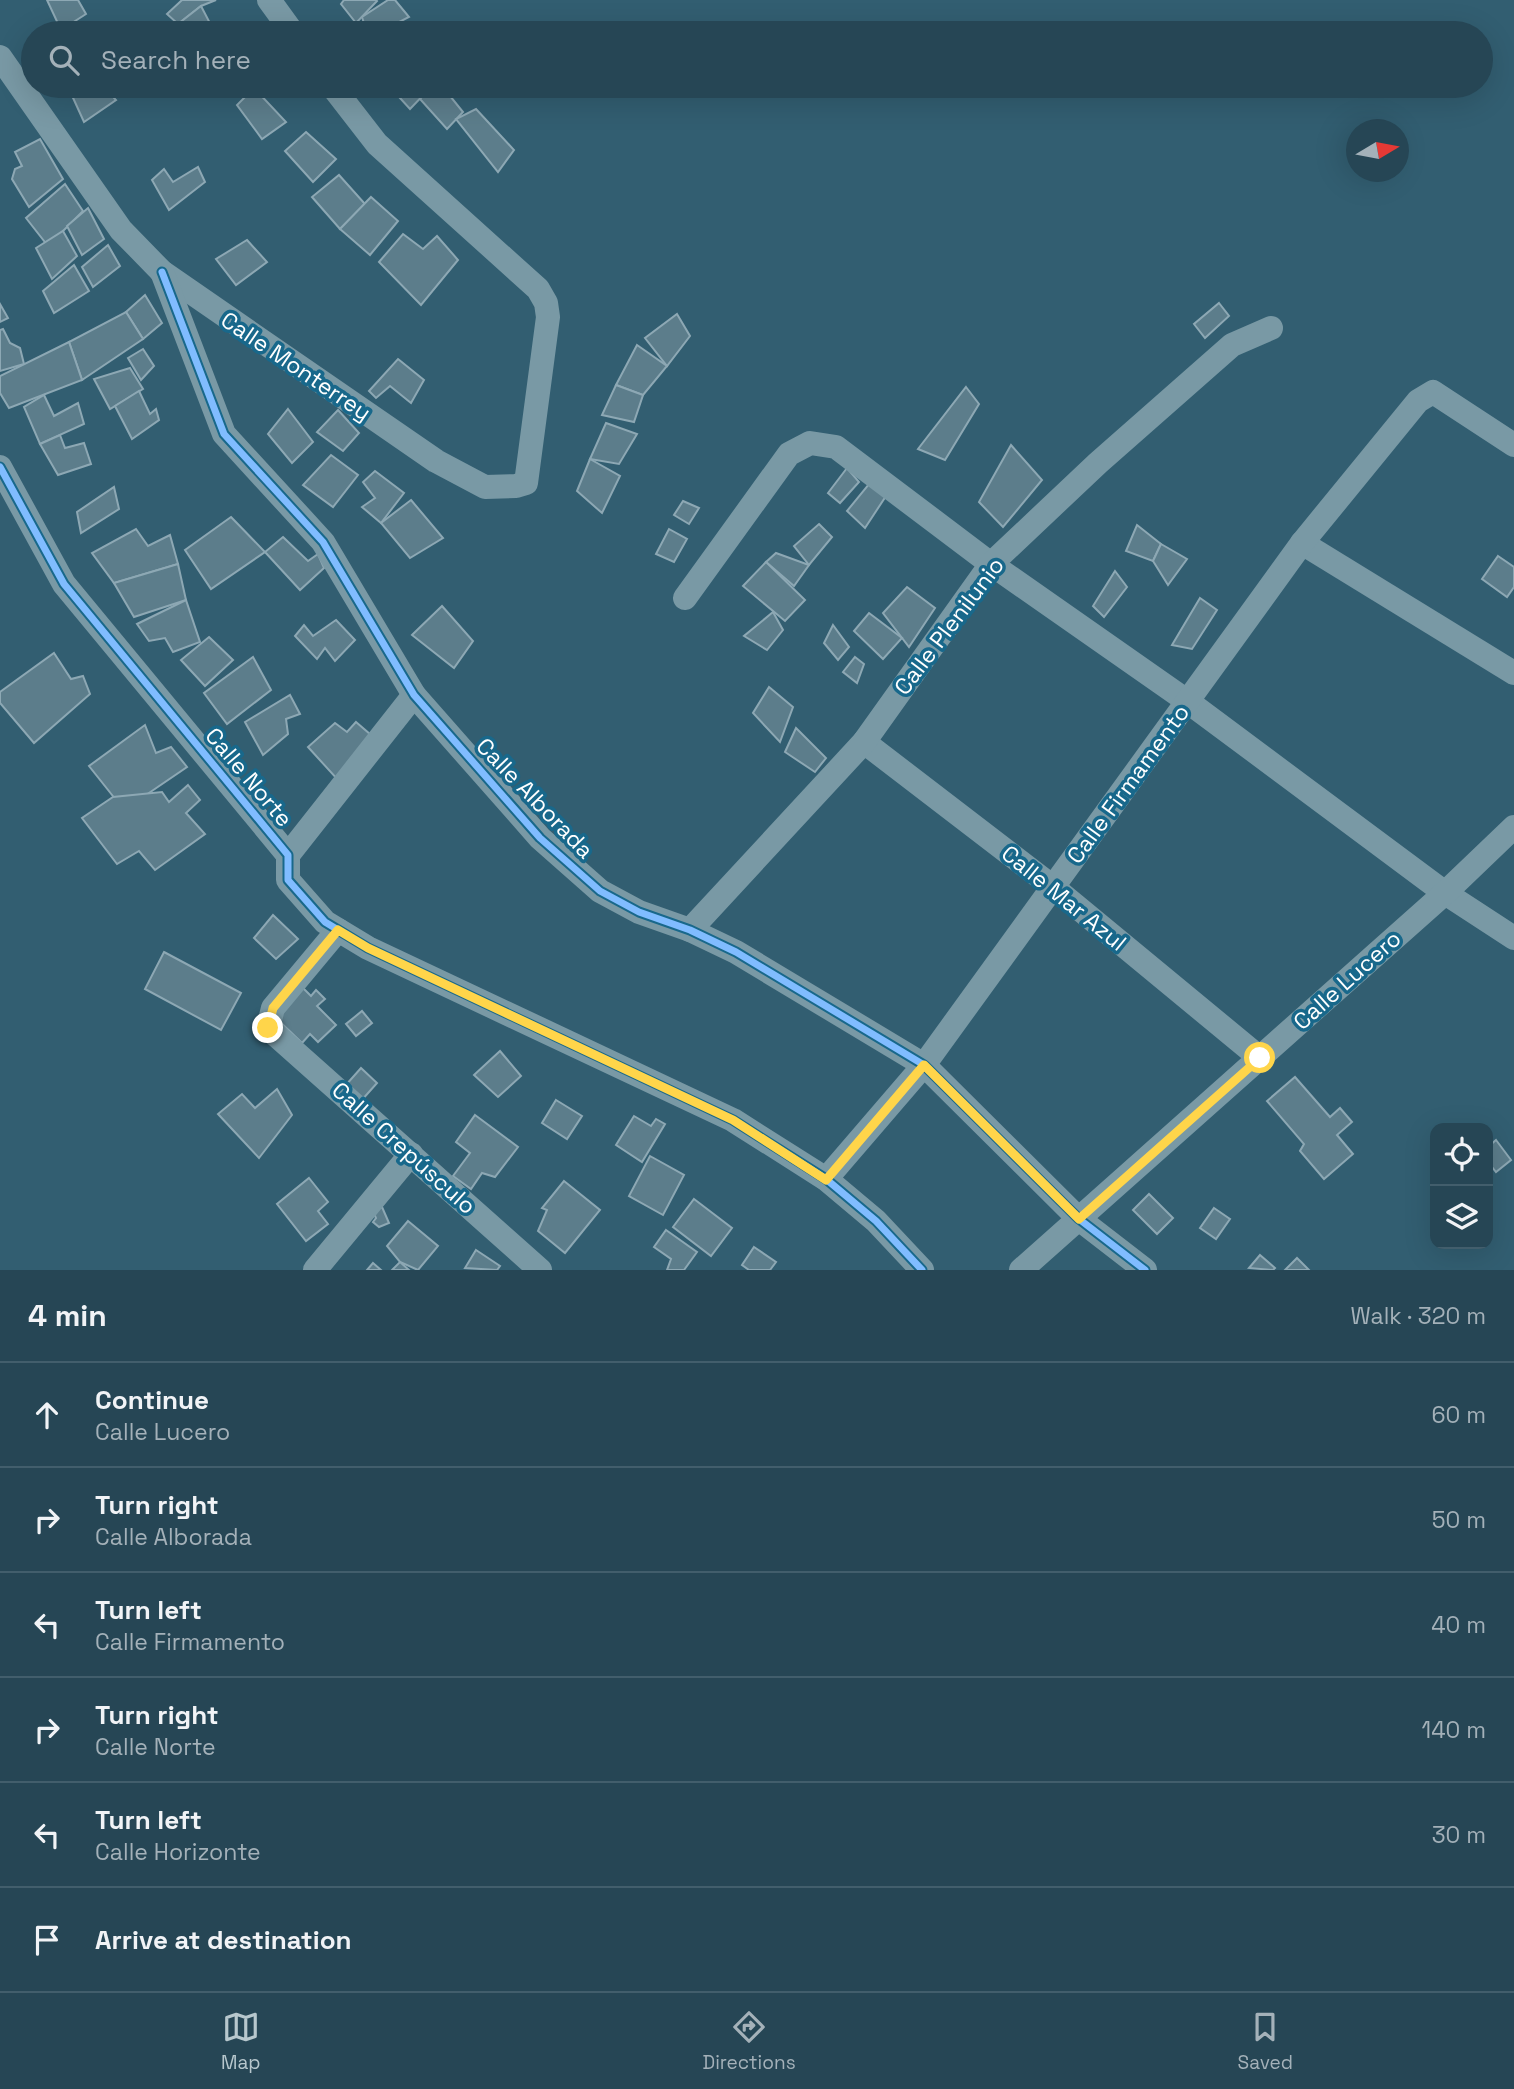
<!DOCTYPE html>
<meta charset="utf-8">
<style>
body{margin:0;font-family:"Space Grotesk",sans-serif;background:#32505f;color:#f1f3f6}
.controls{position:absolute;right:21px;bottom:21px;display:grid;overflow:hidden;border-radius:14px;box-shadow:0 7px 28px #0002}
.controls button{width:63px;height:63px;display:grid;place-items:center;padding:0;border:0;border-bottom:2px solid #425e6c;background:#264655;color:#f1f3f6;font:35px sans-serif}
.compass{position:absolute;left:1346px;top:119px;width:63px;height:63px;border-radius:50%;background:#264655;box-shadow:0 7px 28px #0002;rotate:80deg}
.stop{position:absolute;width:21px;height:21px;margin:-16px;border:5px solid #ffd54a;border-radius:50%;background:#fff}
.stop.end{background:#ffd54a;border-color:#fff;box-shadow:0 2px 7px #0008}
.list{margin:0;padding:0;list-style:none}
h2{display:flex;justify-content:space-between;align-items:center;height:91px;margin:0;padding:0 28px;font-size:30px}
h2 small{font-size:23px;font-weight:400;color:#a4b1b9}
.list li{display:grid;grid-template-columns:46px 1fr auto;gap:21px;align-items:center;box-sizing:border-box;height:105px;padding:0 28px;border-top:2px solid #425e6c}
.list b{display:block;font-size:26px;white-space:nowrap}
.list p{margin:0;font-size:23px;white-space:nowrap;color:#a4b1b9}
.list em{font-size:23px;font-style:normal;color:#a4b1b9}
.icon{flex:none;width:38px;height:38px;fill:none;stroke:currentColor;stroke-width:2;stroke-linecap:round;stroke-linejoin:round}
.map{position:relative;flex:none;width:1514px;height:1270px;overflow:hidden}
.search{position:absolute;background:#264655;box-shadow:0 7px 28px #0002;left:21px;right:21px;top:21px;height:77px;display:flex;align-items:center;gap:18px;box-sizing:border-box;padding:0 24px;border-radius:38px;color:#a4b1b9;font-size:26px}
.sheet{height:721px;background:#264655}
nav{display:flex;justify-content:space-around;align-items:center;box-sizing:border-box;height:98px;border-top:2px solid #425e6c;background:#264655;font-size:19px;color:#a4b1b9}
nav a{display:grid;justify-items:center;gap:4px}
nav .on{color:#b7c7cd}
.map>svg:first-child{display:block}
.building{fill:#5c7d8b;stroke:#8da8b4;stroke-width:2}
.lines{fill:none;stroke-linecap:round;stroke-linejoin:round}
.minor{stroke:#7999a5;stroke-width:24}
.cycleway-casing{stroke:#18688b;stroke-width:11}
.cycleway{stroke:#80bcff;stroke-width:7}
.route{stroke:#ffd54a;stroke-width:9}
.labels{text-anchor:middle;stroke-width:7;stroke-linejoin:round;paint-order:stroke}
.street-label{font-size:23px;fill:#fff;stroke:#18688b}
</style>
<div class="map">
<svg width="1514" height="1270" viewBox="0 0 1514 1270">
<rect width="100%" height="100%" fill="#325e71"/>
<g class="building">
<polygon points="47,0 78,0 86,14 61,30"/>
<polygon points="182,0 216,0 201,6 178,24 167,14"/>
<polygon points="344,0 376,0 377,1 356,23 341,4"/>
<polygon points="388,0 395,0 409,17 378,33 367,33 362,17"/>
<polygon points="201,6 213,29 204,33 183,33 178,24"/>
<polygon points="73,86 103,86 116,100 84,122 69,89"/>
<polygon points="389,86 432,86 410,109"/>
<polygon points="432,86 442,86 463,112 447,129 420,99"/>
<polygon points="254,88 286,122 262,139 237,105"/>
<polygon points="476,109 514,150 498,172 456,119"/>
<polygon points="306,132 336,159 313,182 285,151"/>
<polygon points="40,139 63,179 29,207 12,179 15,169 22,166 15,152"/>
<polygon points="198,167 205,182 169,210 152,180 164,169 173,182"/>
<polygon points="339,175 365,204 340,229 312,197"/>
<polygon points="65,184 83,211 48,246 26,218"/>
<polygon points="371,197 398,221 370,255 340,229"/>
<polygon points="88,208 104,239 82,255 67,226"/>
<polygon points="63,231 77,256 52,279 36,248"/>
<polygon points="403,234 423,249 437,236 458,260 421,305 379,262"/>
<polygon points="247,240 267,262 236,285 216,259"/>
<polygon points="108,245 120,266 93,287 82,267"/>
<polygon points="74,265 89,291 54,313 43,291"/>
<polygon points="145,295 162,323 143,339 126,312"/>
<polygon points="1219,303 1229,316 1205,338 1194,324"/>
<polygon points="0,304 8,318 0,322"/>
<polygon points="126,312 143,339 82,380 69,342"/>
<polygon points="677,314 690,336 667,366 645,338"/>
<polygon points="3,329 10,343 20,348 24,364 0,371 0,330"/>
<polygon points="69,342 82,380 9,408 0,393 0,376"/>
<polygon points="637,345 667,366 643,395 616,385"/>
<polygon points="143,349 154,366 141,380 128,358"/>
<polygon points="398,359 424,380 411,403 390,386 376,398 369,391"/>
<polygon points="130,368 143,389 110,409 94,379"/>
<polygon points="616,385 643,395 634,422 602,415"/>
<polygon points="966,387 979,404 945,460 918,449"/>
<polygon points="139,391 150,414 156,409 159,420 132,439 115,406"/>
<polygon points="44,395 54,416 78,403 84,424 40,444 24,407"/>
<polygon points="288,409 313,442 292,463 268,434"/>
<polygon points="338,410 359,433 343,451 317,432"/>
<polygon points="606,423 637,434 619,464 590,459"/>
<polygon points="60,435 65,448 84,443 91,464 58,475 40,444"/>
<polygon points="1011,445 1042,480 1003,527 979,502"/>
<polygon points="331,455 358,475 333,507 303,485"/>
<polygon points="590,459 620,476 602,513 577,491"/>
<polygon points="847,468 859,482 840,503 828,493"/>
<polygon points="375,471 404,493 381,523 362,507 375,498 363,482"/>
<polygon points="869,484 886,496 865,528 847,511"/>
<polygon points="114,487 119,509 81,533 77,512"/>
<polygon points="411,500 443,538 410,558 381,523"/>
<polygon points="683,501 699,508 689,524 674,515"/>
<polygon points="231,517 265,552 211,589 185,550"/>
<polygon points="819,524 832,537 809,565 794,546"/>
<polygon points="1137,525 1161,544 1153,561 1126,551"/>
<polygon points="136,529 148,546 170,535 178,564 114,583 92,553"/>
<polygon points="669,529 687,539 674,562 656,554"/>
<polygon points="283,537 308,561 318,554 324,568 300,590 265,552"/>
<polygon points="1161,544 1187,559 1168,585 1153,561"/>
<polygon points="776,553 809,565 794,586 766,562"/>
<polygon points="1498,556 1514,567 1514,587 1507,597 1482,579"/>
<polygon points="766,562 805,600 785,621 743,586"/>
<polygon points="178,564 186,600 134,617 114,583"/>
<polygon points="1115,571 1127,587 1104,617 1093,606"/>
<polygon points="907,587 935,608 909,647 883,613"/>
<polygon points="1200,598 1217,610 1192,649 1172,645"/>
<polygon points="186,600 200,642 173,652 165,638 149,641 137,624"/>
<polygon points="442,606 473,641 454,668 412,635"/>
<polygon points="773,612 783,630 767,650 744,636"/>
<polygon points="869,613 902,638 883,659 854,631"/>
<polygon points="336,620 355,640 335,661 325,648 317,659 295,636 304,625 313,636"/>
<polygon points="833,625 849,647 838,660 824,643"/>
<polygon points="209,637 233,660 205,686 181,660"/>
<polygon points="54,653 71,679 83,676 90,694 34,743 0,703 0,692"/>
<polygon points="253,657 271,690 227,724 204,693"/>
<polygon points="855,657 864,664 857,683 843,672"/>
<polygon points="769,687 793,707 780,742 753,713"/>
<polygon points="290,695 300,714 286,719 288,734 263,755 245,722"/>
<polygon points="356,722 371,735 338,780 308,747 335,723 347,732"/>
<polygon points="145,725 156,753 171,747 187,767 124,810 89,766"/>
<polygon points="796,728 826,758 815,772 785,752"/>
<polygon points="188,785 200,800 186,813 205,834 155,870 139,851 117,864 82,818 113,797 162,792 169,802"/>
<polygon points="273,915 298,939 276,959 254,938"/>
<polygon points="164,952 241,993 221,1030 145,989"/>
<polygon points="302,987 311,996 316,990 325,999 317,1006 336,1025 318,1042 310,1034 302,1043 274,1016"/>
<polygon points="362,1011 372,1023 356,1036 346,1024"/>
<polygon points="500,1051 521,1076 498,1097 474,1075"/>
<polygon points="361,1068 377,1083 361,1101 345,1086"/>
<polygon points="1295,1077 1330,1117 1340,1108 1352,1122 1337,1135 1353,1154 1324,1179 1300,1151 1304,1144 1267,1101"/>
<polygon points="277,1089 292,1115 259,1158 218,1114 242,1094 255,1108"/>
<polygon points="556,1100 582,1116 567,1139 542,1123"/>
<polygon points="475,1115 518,1147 495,1177 482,1173 471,1189 453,1176 470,1153 456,1142"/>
<polygon points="634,1116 651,1126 656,1119 665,1124 642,1162 616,1145"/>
<polygon points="1496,1140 1511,1160 1496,1172 1488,1162 1488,1147"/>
<polygon points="650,1156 684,1175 663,1215 629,1196"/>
<polygon points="309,1178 328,1202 318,1211 328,1224 306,1241 277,1204"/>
<polygon points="564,1181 600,1210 565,1253 538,1231 547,1210 542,1208"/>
<polygon points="1149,1194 1173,1218 1157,1234 1133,1210"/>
<polygon points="694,1199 732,1228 711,1256 673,1227"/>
<polygon points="382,1207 389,1223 379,1227 373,1222 376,1218 373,1211"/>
<polygon points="1214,1208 1230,1219 1216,1239 1200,1228"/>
<polygon points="408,1221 438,1246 418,1270 400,1262 387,1246"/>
<polygon points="666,1230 697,1252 684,1270 667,1270 671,1259 654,1247"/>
<polygon points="754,1247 776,1262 770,1270 749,1270 742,1265"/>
<polygon points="476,1250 500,1266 497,1270 465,1268"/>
<polygon points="1260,1255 1275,1268 1273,1270 1249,1268"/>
<polygon points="1297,1258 1309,1270 1285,1270"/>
<polygon points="400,1262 409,1270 392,1270"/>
<polygon points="373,1263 381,1270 367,1270"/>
</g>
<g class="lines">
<g class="minor">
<polyline points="269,0 293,33"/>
<polyline points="0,57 121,230 162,272 436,461 485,487 516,486 526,483 548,317 546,303 538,289 377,144 332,86"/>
<polyline points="162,272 224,434 323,542 414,695 540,838 600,891 639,912 690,930 736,952 924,1065 1079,1219 1145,1270"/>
<polyline points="0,467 64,584 288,855 288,880 325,922 368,948 733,1120 826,1179 876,1221 922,1270"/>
<polyline points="1302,543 1514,673"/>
<polyline points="685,598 789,454 810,443 836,447 991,564 1187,701 1445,893 1514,938"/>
<polyline points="864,742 1053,887 1260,1058"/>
<polyline points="288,855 414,695"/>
<polyline points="338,930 273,1008 268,1028 540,1270"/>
<polyline points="690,930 864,742 991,564 1098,463 1232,345 1271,328"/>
<polyline points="826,1179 924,1065 1302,543 1418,401 1433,392 1514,445"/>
<polyline points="315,1270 411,1154"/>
<polyline points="1021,1270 1445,893 1514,827"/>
</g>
<defs>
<g id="cycleway">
<polyline points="162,272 224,434 323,542 414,695 540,838 600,891 639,912 690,930 736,952 924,1065 1079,1219 1145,1270"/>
<polyline points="0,467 64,584 288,855 288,880 325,922 368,948 733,1120 826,1179 876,1221 922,1270"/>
</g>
</defs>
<use href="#cycleway" class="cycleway-casing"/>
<use href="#cycleway" class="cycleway"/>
</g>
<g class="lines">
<polyline class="route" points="268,1028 273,1008 338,930 368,948 733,1120 826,1180 924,1065 1079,1219 1260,1058"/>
</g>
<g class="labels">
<g class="street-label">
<text transform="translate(296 366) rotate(34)" y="8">Calle Monterrey</text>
<text transform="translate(949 626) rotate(-53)" y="8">Calle Plenilunio</text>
<text transform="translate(249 777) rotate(50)" y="8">Calle Norte</text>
<text transform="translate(1128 784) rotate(-54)" y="8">Calle Firmamento</text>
<text transform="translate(535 798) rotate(46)" y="8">Calle Alborada</text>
<text transform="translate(1064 898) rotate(39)" y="8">Calle Mar Azul</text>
<text transform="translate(1347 980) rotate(-42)" y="8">Calle Lucero</text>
<text transform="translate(404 1148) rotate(42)" y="8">Calle Crepúsculo</text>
</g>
</g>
</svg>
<div class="controls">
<button><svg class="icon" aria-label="locate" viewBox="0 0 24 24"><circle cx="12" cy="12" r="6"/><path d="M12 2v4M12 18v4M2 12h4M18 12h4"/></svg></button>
<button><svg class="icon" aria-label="layers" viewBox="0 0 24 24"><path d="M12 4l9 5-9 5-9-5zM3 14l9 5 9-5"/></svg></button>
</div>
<svg class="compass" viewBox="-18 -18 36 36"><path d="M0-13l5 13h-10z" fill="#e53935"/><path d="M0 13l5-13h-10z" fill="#a4b1b9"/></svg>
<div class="stop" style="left:1260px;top:1058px"></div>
<div class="stop end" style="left:268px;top:1028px"></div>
<div class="search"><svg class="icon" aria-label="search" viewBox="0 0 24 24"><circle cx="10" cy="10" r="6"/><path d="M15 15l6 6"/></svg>Search here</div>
</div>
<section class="sheet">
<h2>4 min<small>Walk · 320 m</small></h2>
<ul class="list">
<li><svg class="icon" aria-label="ahead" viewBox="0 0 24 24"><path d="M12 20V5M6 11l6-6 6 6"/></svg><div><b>Continue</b><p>Calle Lucero</p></div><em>60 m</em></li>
<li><svg class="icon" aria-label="right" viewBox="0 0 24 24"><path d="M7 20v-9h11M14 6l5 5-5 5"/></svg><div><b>Turn right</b><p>Calle Alborada</p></div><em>50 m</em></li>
<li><svg class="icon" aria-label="left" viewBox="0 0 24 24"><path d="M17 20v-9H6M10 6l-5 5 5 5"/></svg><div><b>Turn left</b><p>Calle Firmamento</p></div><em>40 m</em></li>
<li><svg class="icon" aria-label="right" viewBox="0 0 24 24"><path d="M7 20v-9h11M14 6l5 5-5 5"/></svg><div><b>Turn right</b><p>Calle Norte</p></div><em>140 m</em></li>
<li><svg class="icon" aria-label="left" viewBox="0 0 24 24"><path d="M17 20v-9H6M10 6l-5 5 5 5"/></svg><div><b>Turn left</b><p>Calle Horizonte</p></div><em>30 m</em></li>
<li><svg class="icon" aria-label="arrive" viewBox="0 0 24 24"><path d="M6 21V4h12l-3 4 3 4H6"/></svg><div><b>Arrive at destination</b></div></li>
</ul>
</section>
<nav>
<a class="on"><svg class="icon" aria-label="map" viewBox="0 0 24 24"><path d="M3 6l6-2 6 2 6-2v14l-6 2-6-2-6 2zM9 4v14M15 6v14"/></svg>Map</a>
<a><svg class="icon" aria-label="directions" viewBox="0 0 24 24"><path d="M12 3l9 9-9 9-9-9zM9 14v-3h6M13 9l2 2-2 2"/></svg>Directions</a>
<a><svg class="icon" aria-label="saved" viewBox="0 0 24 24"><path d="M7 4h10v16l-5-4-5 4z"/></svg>Saved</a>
</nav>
